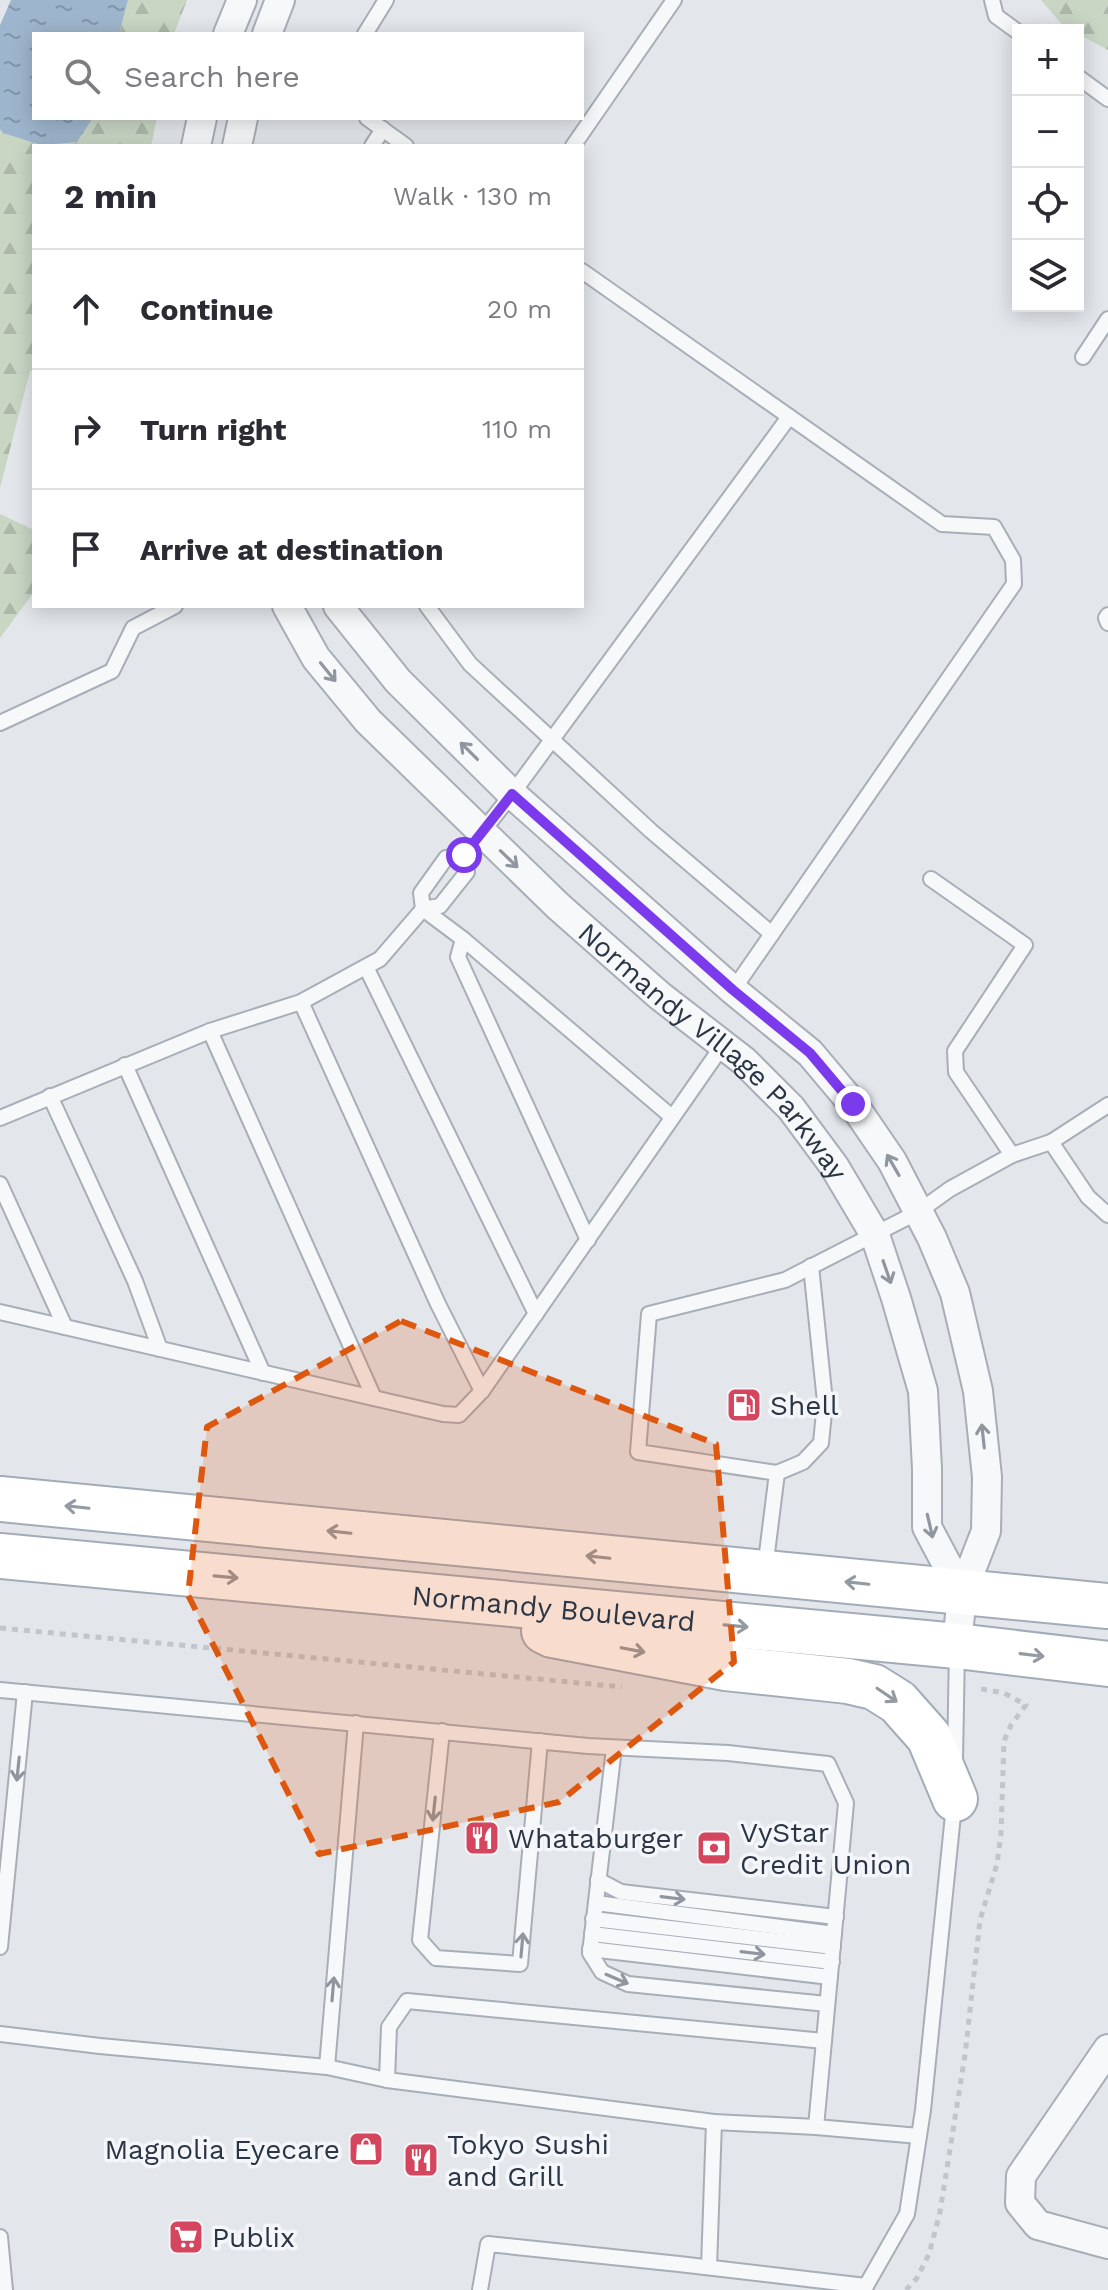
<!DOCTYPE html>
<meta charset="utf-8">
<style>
body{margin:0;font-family:"Work Sans",sans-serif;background:#f2f2f3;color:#2b2b33}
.controls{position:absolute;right:24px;top:24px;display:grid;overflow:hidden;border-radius:0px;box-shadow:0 4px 20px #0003}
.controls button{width:72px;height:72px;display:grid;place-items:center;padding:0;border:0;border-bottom:2px solid #e1e1e2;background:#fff;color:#2b2b33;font:40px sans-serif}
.stop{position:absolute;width:24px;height:24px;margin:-18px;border:6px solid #7c3aed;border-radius:50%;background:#fff}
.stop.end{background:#7c3aed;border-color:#fff;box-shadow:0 2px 8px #0008}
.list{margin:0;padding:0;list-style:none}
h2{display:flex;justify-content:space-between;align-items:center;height:104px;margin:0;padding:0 32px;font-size:34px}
h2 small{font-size:26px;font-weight:400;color:#7c7c81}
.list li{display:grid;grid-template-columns:52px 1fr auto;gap:24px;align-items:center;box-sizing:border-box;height:120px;padding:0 32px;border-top:2px solid #e1e1e2}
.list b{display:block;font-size:30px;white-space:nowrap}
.list em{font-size:26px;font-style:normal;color:#7c7c81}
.icon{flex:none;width:44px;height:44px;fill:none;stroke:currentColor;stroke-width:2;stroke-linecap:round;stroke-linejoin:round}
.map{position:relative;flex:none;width:1108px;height:2290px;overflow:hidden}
.search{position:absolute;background:#fff;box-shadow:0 4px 20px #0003;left:32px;top:32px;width:552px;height:88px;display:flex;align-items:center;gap:20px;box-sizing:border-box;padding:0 28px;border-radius:0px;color:#7c7c81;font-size:30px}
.panel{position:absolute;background:#fff;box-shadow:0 4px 20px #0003;left:32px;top:144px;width:552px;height:464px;border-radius:0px}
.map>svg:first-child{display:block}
.forest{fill:url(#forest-firs)}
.water{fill:url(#water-ripples)}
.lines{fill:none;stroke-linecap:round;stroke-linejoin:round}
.lane-casing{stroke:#a8aeb7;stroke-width:18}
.street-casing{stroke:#a8aeb7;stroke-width:32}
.primary-casing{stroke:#a2acb8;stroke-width:48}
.path{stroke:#c2c5cb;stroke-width:5;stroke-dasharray:6 6;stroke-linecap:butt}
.lane{stroke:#f7f8fa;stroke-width:14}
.street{stroke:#f7f8fa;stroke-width:28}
.primary{stroke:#fff;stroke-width:44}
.oneway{stroke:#9096a0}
.oneway2{stroke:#949aa2}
.route{stroke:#7c3aed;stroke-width:10}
.marked{fill:#de570f;fill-opacity:0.2;stroke:#de570f;stroke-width:6;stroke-dasharray:16 10;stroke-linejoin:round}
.labels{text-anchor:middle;stroke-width:7;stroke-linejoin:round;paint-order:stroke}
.street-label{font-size:28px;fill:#2a3545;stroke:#f4f6f9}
.poi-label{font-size:28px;fill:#2a3545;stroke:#f4f6f9;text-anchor:start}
</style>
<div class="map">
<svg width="1108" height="2290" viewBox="0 0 1108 2290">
<defs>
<pattern id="forest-firs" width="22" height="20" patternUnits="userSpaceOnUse" patternTransform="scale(2)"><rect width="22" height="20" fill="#c9d6c4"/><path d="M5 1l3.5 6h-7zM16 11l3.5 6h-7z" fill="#adb8aa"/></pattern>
<pattern id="water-ripples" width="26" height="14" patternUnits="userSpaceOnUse" patternTransform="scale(2)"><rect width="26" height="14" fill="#9eb6cd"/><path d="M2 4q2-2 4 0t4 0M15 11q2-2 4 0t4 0" fill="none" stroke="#8195a8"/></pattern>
</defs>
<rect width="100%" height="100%" fill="#e3e7ec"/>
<g class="forest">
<polygon points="128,0 187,0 174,34 119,34"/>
<polygon points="1041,0 1108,0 1108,50 1078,34 1078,30 1065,28"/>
<polygon points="93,118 157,118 151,146 34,146 34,370 30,371 0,488 0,129 3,133 77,142"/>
<polygon points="0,514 34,530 34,592 0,638"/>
</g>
<polygon class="water" points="11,0 128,0 119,34 34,34 34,118 93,118 77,142 41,145 3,133 0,129 0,25"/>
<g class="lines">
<defs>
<g id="lane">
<polyline points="992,0 996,16 1018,32"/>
<polyline points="365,34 386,0"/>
<polyline points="1078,77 1108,99"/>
<polyline points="367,118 406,146"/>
<polyline points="372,146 383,129"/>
<polyline points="573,146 674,0"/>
<polyline points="582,271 942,524 994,527 1013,560 1014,584 733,990"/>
<polyline points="1083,357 1108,319"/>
<polyline points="427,606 470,664 651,831 772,934"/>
<polyline points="1108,615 1106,618 1108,623"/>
<polyline points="0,723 112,671 133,628 175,606"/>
<polyline points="464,855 467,872 440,906 423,909 421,893 446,858 464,855 512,794 789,417"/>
<polyline points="931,879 1025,945 955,1051 956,1072 1012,1155"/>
<polyline points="463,939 458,957 588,1240"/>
<polyline points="366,967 536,1314"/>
<polyline points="301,1002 438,1304 482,1391"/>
<polyline points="210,1031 374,1398"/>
<polyline points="125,1065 263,1373"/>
<polyline points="50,1096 135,1281 160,1349"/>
<polyline points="0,1118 210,1031 301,1002 380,959 423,909 463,939 672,1117"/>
<polyline points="1051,1142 1108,1105"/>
<polyline points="0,1184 65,1327"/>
<polyline points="0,1312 443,1414 459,1415 482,1391 723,1045"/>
<polyline points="777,1473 803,1462 821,1443 825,1402 811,1266"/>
<polyline points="765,1569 777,1473 638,1452 649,1314 785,1280 918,1212 950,1189 1012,1155 1051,1142 1088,1197 1108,1215"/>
<polyline points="0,1690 588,1746 728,1753 828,1764 846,1803 816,2127 919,2136"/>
<polyline points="442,1731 420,1940 436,1958 520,1964 540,1741"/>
<polyline points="614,1748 590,1953 602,1972 628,1984 827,2004"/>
<polyline points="955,1760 957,1649"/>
<polyline points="598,1880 621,1892 836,1917"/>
<polyline points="596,1903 834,1934"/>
<polyline points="593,1919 833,1947"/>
<polyline points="592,1934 832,1962"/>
<polyline points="0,1947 25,1692"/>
<polyline points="590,1949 830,1977"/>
<polyline points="0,2034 100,2046 327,2067 387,2080 714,2122"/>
<polyline points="327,2067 356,1723"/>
<polyline points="387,2080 389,2027 407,2001 824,2041"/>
<polyline points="0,2237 5,2290"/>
<polyline points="709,2267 714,2122 816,2127"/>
<polyline points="480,2290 488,2244 679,2264 866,2286"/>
<polyline points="858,2290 866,2286 907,2214 923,2110 954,1805"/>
</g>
<g id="street">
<polyline points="228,34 242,0"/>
<polyline points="267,34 280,0"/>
<polyline points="196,146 202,118"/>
<polyline points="237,146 243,118"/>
<path id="s1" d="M287,606L316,658L368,721L558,906L660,996L744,1061L791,1108L834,1166L875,1235L896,1298L923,1391L927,1469V1527L962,1593"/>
<polyline points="338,606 398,681 512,794 733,990 810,1053 853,1104 892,1161 932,1238 955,1293 978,1391 987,1477 986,1531 962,1593 957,1646"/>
<polyline points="1108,2049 1021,2176 1020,2203 1038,2225 1108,2244"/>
</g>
<g id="primary">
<polyline points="0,1499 1108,1606"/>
<path id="s2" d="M0,1556L957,1646L1108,1664"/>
<polyline points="544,1631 552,1635 725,1668 848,1681 874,1687 898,1702 929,1737 955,1799"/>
</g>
</defs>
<use href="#lane" class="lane-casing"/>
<use href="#street" class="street-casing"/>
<use href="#primary" class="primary-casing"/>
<g class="path">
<polyline points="0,1628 622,1687"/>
<polyline points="906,2290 917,2278 929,2254 940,2212 965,2055 980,1920 997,1864 1001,1834 1004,1741 1011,1725 1026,1705 1004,1693 976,1688"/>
</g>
<use href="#lane" class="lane"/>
<use href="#street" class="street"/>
<use href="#primary" class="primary"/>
</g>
<defs><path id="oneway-shaft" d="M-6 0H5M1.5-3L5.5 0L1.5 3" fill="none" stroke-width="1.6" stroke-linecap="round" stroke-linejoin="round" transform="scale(2)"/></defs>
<g class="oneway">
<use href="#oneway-shaft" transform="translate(328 672) rotate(51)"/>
<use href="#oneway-shaft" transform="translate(469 751) rotate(-135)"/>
<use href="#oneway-shaft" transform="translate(509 859) rotate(44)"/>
<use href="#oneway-shaft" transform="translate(893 1165) rotate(-120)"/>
<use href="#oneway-shaft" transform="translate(887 1272) rotate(71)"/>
<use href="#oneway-shaft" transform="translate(983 1436) rotate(-96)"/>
<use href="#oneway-shaft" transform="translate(930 1526) rotate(77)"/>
<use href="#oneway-shaft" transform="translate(18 1769) rotate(96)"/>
<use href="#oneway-shaft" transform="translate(434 1809) rotate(96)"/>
<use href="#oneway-shaft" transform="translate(673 1898) rotate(7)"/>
<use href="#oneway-shaft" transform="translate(522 1945) rotate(-85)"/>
<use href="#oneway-shaft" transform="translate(753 1953) rotate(7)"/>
<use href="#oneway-shaft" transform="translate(617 1979) rotate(23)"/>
<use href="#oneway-shaft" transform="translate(333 1989) rotate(-85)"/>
</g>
<g class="oneway2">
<use href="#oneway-shaft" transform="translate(77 1507) rotate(-174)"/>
<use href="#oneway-shaft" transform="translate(339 1532) rotate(-174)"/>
<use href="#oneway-shaft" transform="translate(598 1557) rotate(-174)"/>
<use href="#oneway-shaft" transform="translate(226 1577) rotate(5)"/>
<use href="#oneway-shaft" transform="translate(857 1583) rotate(-174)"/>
<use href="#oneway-shaft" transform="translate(736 1626) rotate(5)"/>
<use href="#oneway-shaft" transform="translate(633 1650) rotate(11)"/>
<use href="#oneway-shaft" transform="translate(1032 1655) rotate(7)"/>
<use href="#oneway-shaft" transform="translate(887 1695) rotate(34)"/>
</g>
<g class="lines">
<polyline class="route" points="464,855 512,794 733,990 810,1053 853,1104"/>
</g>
<path class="marked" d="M401,1321L716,1444L734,1662L559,1802L319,1854L188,1595L207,1427Z"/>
<defs>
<symbol id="fuel-square" viewBox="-11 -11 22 22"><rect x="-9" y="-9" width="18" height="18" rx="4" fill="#d4455e" stroke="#f4f6f9"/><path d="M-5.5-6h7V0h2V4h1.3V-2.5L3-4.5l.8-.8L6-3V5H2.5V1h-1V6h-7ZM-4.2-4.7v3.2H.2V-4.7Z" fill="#fff"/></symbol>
<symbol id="restaurant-square" viewBox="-11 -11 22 22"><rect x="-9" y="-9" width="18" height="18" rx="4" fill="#d4455e" stroke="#f4f6f9"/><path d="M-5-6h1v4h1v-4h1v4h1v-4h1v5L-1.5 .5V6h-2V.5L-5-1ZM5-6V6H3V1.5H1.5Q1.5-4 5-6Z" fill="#fff"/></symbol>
<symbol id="bank-square" viewBox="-11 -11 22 22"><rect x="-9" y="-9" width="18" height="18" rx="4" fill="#d4455e" stroke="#f4f6f9"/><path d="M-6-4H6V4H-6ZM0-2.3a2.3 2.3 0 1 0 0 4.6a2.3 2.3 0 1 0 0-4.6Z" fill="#fff"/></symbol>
<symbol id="shop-square" viewBox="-11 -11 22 22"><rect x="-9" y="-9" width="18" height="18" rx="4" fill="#d4455e" stroke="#f4f6f9"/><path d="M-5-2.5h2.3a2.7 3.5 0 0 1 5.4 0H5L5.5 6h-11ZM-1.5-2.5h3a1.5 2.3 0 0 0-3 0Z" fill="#fff"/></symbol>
<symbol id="supermarket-square" viewBox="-11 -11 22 22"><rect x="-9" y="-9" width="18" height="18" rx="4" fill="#d4455e" stroke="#f4f6f9"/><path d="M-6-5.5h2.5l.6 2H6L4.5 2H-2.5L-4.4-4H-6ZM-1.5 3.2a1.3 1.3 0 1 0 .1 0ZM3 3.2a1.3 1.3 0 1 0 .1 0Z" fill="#fff"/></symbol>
</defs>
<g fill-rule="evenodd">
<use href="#fuel-square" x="724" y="1385" width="40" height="40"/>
<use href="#restaurant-square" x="462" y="1818" width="40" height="40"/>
<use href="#bank-square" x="694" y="1828" width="40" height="40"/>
<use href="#shop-square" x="346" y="2129" width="40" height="40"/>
<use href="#restaurant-square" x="401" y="2140" width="40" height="40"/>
<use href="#supermarket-square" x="166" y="2217" width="40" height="40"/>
</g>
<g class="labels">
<g class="street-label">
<text dy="10" stroke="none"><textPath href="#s1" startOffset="620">Normandy Village Parkway</textPath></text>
<text dy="10" stroke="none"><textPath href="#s2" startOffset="556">Normandy Boulevard</textPath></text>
</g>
<g class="poi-label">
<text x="770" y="1415">Shell</text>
<text x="740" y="1842">VyStar<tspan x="740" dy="32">Credit Union</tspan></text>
<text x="508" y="1848">Whataburger</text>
<text x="447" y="2154">Tokyo Sushi<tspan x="447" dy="32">and Grill</tspan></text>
<text x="340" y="2159" text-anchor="end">Magnolia Eyecare</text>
<text x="212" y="2247">Publix</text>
</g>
</g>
</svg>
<div class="controls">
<button>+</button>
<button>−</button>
<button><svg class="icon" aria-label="locate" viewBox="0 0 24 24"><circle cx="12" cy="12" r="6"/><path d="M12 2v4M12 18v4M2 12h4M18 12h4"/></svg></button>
<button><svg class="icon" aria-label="layers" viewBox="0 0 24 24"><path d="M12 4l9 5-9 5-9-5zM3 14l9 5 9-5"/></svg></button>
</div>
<div class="stop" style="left:464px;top:855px"></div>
<div class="stop end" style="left:853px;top:1104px"></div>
<div class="search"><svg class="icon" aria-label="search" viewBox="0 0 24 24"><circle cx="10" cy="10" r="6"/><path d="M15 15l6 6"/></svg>Search here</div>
<section class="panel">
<h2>2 min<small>Walk · 130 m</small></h2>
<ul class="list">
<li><svg class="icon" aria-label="ahead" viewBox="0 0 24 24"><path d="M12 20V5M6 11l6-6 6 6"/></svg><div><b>Continue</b></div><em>20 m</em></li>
<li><svg class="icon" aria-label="right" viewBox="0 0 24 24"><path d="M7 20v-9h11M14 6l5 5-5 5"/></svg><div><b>Turn right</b></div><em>110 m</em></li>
<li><svg class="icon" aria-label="arrive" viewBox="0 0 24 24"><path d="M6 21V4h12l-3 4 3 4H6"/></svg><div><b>Arrive at destination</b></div></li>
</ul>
</section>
</div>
